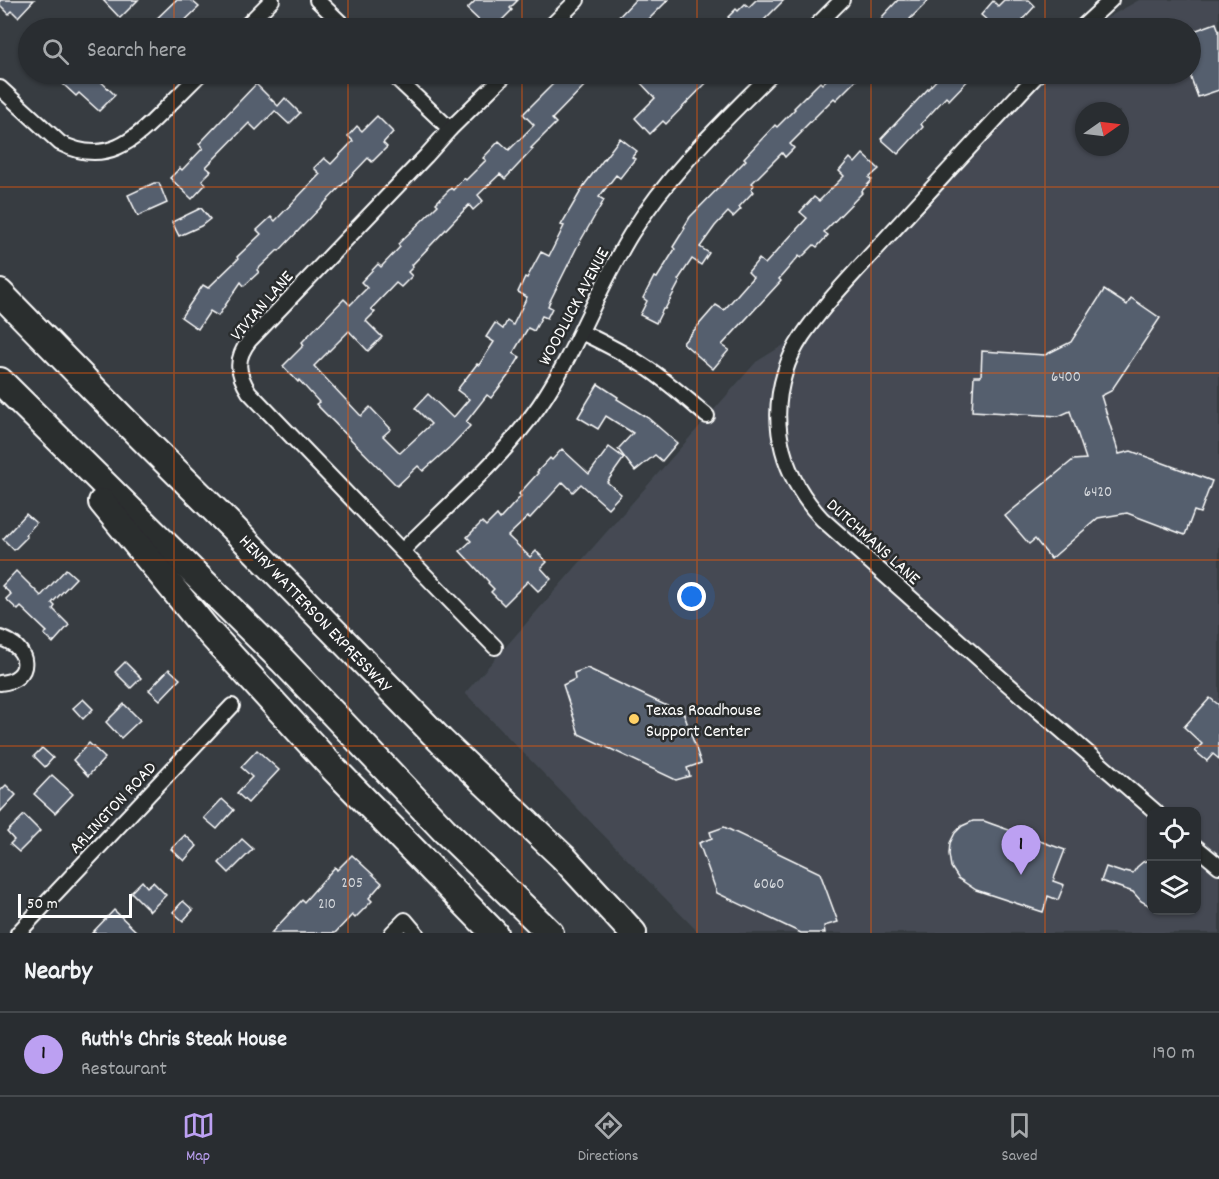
<!DOCTYPE html>
<style>
body{margin:0;font-family:Dekko,sans-serif;background:#313539;color:#f1f3f6}
.controls{position:absolute;right:18px;bottom:18px;display:grid;overflow:hidden;border-radius:12px;box-shadow:0 2px 4px #0004}
.controls button{width:54px;height:54px;display:grid;place-items:center;padding:0;border:0;border-bottom:2px solid #45494d;background:#292d31;color:#f1f3f6;font:30px sans-serif}
.compass{position:absolute;left:1075px;top:102px;width:54px;height:54px;border-radius:50%;background:#292d31;box-shadow:0 2px 4px #0004;rotate:76deg}
.scale{position:absolute;left:18px;bottom:15px;width:114px;box-sizing:border-box;padding-left:6px;border:3px solid #fff;border-top:0;font-size:16px;line-height:21px;white-space:nowrap;color:#fff;-webkit-text-stroke:4px #2a2d2e;paint-order:stroke}
.you{position:absolute;left:692px;top:597px;width:21px;height:21px;margin:-15px;border:4px solid #fff;border-radius:50%;background:#1a73e8;box-shadow:0 0 0 9px #1a73e833}
.badge{display:grid;place-items:center;width:39px;height:39px;border-radius:50%;background:#bca0f2;color:#111;font-size:20px;font-weight:700}
.pin{position:absolute;translate:-50% -50px;filter:drop-shadow(0 2px 3px #0008)}
.pin::after{content:'';position:absolute;top:32px;width:21px;height:18px;background:inherit;clip-path:polygon(0 0,100% 0,50% 100%)}
.list{margin:0;padding:0;list-style:none}
h2{display:flex;justify-content:space-between;align-items:center;height:78px;margin:0;padding:0 24px;font-size:26px}
h2 small{font-size:20px;font-weight:400;color:#a5a8ab}
.list li{display:grid;grid-template-columns:39px 1fr auto;gap:18px;align-items:center;box-sizing:border-box;height:84px;padding:0 24px;border-top:2px solid #45494d}
.list b{display:block;font-size:22px;white-space:nowrap}
.list p{margin:0;font-size:20px;white-space:nowrap;color:#a5a8ab}
.list em{font-size:20px;font-style:normal;color:#a5a8ab}
.icon{flex:none;width:33px;height:33px;fill:none;stroke:currentColor;stroke-width:2;stroke-linecap:round;stroke-linejoin:round}
.map{position:relative;flex:none;width:1219px;height:933px;overflow:hidden}
.search{position:absolute;background:#292d31;box-shadow:0 2px 4px #0004;left:18px;right:18px;top:18px;height:66px;display:flex;align-items:center;gap:15px;box-sizing:border-box;padding:0 21px;border-radius:33px;color:#a5a8ab;font-size:22px}
.sheet{height:162px;background:#292d31}
nav{display:flex;justify-content:space-around;align-items:center;box-sizing:border-box;height:84px;border-top:2px solid #45494d;background:#292d31;font-size:16px;color:#a5a8ab}
nav a{display:grid;justify-items:center;gap:3px}
nav .on{color:#bca0f2}
.map>svg:first-child{display:block}
.built{fill:#444a52;fill-rule:evenodd}
.building{fill:#545e6e;stroke:#fff;stroke-width:1.5}
.lines{fill:none;stroke-linecap:round;stroke-linejoin:round}
.minor-casing{stroke:#fff;stroke-width:18}
.motorway-casing{stroke:#fff;stroke-width:30}
.minor{stroke:#2a2d2e;stroke-width:14}
.motorway{stroke:#2a2d2e;stroke-width:26}
.grid{fill:none;stroke:#e8590c;stroke-width:1.5;stroke-opacity:0.55}
.poi-dot{fill:#ffd166;stroke:#2a2d2e;stroke-width:2}
.labels{text-anchor:middle;stroke-width:5;stroke-linejoin:round;paint-order:stroke}
.number-label{font-size:15px;fill:#d4d7db}
.street-label{font-size:18px;fill:#fff;stroke:#2a2d2e}
.poi-label{font-size:18px;fill:#fff;stroke:#2a2d2e;text-anchor:start}
</style>
<div class="map">
<svg width="1219" height="933" viewBox="0 0 1219 933">
<rect width="100%" height="100%" fill="#373c41"/>
<filter id="ink" filterUnits="userSpaceOnUse"><feTurbulence type="fractalNoise" baseFrequency=".0167" numOctaves="2"/><feDisplacementMap in="SourceGraphic" scale="12" xChannelSelector="R" yChannelSelector="G"/><feConvolveMatrix kernelMatrix="1 2 1 2 8 2 1 2 1" color-interpolation-filters="sRGB"/></filter>
<g filter="url(#ink)">
<path class="built" d="M1139,0H1219V933H699L465,693L756,362L824,320L1046,74H1190V28H1091L1096,24ZM1084,111H1120V147H1084ZM1152,812H1196V910H1152Z"/>
<g class="building">
<polygon points="0,0 34,0 18,17 12,11 9,14 0,5"/>
<polygon points="103,0 138,0 120,18"/>
<polygon points="176,0 191,0 199,7 177,28 147,28"/>
<polygon points="476,0 518,0 510,8 512,10 494,28 487,28 467,9"/>
<polygon points="635,0 668,0 640,28 621,28 614,22"/>
<polygon points="756,0 784,0 756,28 739,28 728,17 736,9 738,11 745,4 749,7"/>
<polygon points="898,0 929,0 910,19 920,28 873,28 883,18 882,17"/>
<polygon points="1004,0 1029,0 1035,6 1023,19 1026,21 1019,28 981,28 988,21 981,15 993,1 998,6"/>
<polygon points="1216,23 1219,31 1219,90 1198,97 1191,78 1191,32"/>
<polygon points="74,74 93,74 115,95 99,111 79,93 76,96 63,84"/>
<polygon points="563,74 594,74 587,81 588,82 552,119 556,123 531,148 533,149 505,179 500,174 478,195 483,201 473,210 469,205 412,265 413,267 408,272 412,276 401,287 396,283 371,309 375,312 366,321 382,337 368,351 349,331 314,366 361,416 370,407 391,429 383,436 400,453 431,424 415,408 428,394 453,418 469,399 457,390 477,364 479,365 494,342 486,337 495,323 503,329 507,321 513,325 527,297 518,292 525,277 527,278 541,252 549,256 564,226 561,225 585,184 620,138 637,151 632,157 635,159 620,178 616,175 599,197 604,200 577,247 551,299 548,306 552,308 547,318 542,316 534,331 528,328 513,353 520,357 508,376 491,398 487,395 466,422 470,426 450,447 423,471 418,466 397,486 316,404 319,402 299,380 298,382 283,366 304,345 302,342 344,299 350,305 367,288 361,282 378,264 381,267 400,247 398,244 438,205 436,203 451,188 453,190 464,178 466,180 486,160 483,158 499,141 509,150 534,125 523,114"/>
<polygon points="646,74 656,74 665,82 674,74 715,74 666,124 663,121 650,134 635,118 655,98 639,81"/>
<polygon points="833,74 862,74 836,100 834,98 801,131 802,132 790,144 794,148 785,157 782,153 752,183 754,185 751,189 753,192 739,207 741,209 733,217 728,212 715,226 700,247 709,253 701,265 692,259 678,280 680,281 665,309 663,309 656,323 640,315 647,301 643,298 654,277 657,278 675,249 673,247 685,228 684,227 690,217 746,160 744,158 775,125 777,127 795,109 794,108 820,82 822,84"/>
<polygon points="942,74 974,74 949,100 946,97 921,124 923,127 898,154 881,139"/>
<polygon points="256,84 278,106 285,98 300,113 289,124 275,111 256,130 249,123 206,167 211,171 202,180 206,184 192,199 170,178 180,168 182,170 203,148 199,144"/>
<polygon points="377,116 393,132 383,143 387,147 372,162 368,158 279,251 278,250 257,270 259,272 244,286 241,282 218,316 210,311 198,329 181,317 203,285 208,288 238,259 237,257 261,234 257,230 271,217 275,221 320,174 314,168 324,158 331,164 353,141 348,136 357,126 362,131"/>
<polygon points="863,154 879,169 869,178 872,180 861,192 862,193 824,232 828,235 817,247 814,245 801,258 799,256 779,279 781,281 722,345 729,350 713,369 683,343 716,305 724,310 753,277 748,272 759,259 765,264 807,218 800,212 814,197 819,201 844,176 839,171 850,158 855,163"/>
<polygon points="154,183 159,183 167,203 138,216 128,195"/>
<polygon points="201,208 210,219 201,226 179,236 172,222"/>
<polygon points="1104,290 1127,305 1131,298 1160,318 1111,391 1101,396 1119,454 1131,451 1212,481 1200,513 1194,511 1185,535 1127,513 1098,518 1051,559 1035,539 1029,544 1005,516 1073,460 1086,459 1070,411 1059,416 972,411 974,376 981,376 982,351 1045,355 1071,342"/>
<polygon points="598,384 618,397 617,399 648,418 677,443 662,461 655,455 635,471 618,449 633,433 606,416 598,429 578,417"/>
<polygon points="609,447 624,458 607,482 621,494 608,508 581,484 573,492 563,482 530,518 528,517 508,536 530,557 536,551 547,562 541,568 551,579 538,591 528,581 504,605 491,592 494,589 488,583 489,582 460,551 471,541 467,537 482,522 486,526 497,515 500,519 521,496 519,494 538,473 537,472 550,458 552,460 562,449 589,474"/>
<polygon points="26,514 36,523 25,535 27,537 14,550 3,539"/>
<polygon points="66,569 76,578 52,603 55,606 53,609 69,625 53,643 44,634 47,632 21,607 18,610 6,599 11,594 2,586 16,571 41,596"/>
<polygon points="125,662 141,678 131,688 115,672"/>
<polygon points="587,668 684,714 701,763 687,768 690,776 676,780 579,734 563,685 575,679 574,673"/>
<polygon points="169,669 180,679 160,700 149,690"/>
<polygon points="1210,698 1219,705 1219,759 1213,754 1207,761 1195,751 1202,744 1184,727"/>
<polygon points="83,699 93,709 83,719 73,708"/>
<polygon points="124,704 140,720 121,738 106,722"/>
<polygon points="89,743 105,758 88,776 73,760"/>
<polygon points="42,748 53,758 45,767 34,756"/>
<polygon points="257,750 279,770 248,803 237,793 252,777 241,767"/>
<polygon points="52,775 73,794 55,813 34,794"/>
<polygon points="6,785 16,795 0,812 0,791"/>
<polygon points="222,799 234,810 217,829 204,818"/>
<polygon points="24,815 40,831 19,852 10,844 14,840 7,832"/>
<polygon points="973,821 984,821 992,824 1065,850 1053,881 1064,885 1058,900 1048,896 1043,912 976,890 958,878 951,867 949,854 950,843 955,833 962,826"/>
<polygon points="724,827 820,873 838,922 824,926 825,933 801,933 717,893 699,843 712,838 710,832"/>
<polygon points="185,835 197,846 184,861 171,849"/>
<polygon points="242,839 253,849 229,873 219,863"/>
<polygon points="352,855 382,883 369,898 372,901 355,918 352,915 335,933 271,933 302,900 304,902 335,867 337,870"/>
<polygon points="1152,859 1152,907 1141,901 1133,892 1101,881 1106,867 1124,873 1125,871 1133,873 1137,867 1143,862"/>
<polygon points="142,881 147,887 153,882 166,895 150,911 131,892"/>
<polygon points="183,901 193,910 183,921 173,912"/>
<polygon points="114,910 138,933 92,933"/>
</g>
<g class="lines">
<defs>
<g id="minor">
<polyline points="317,0 346,28"/>
<polyline points="244,28 272,0"/>
<polyline points="549,28 577,0"/>
<polyline points="814,28 842,0"/>
<polyline points="1081,28 1111,0"/>
<polyline points="392,74 450,129"/>
<path d="M1038,74C988,127 939,181 889,235C870,256 850,277 831,299C813,321 793,344 785,372C768,426 784,478 822,519L995,673L1156,812"/>
<path d="M0,88L60,143C105,166 133,142 164,110C176,98 188,86 200,74"/>
<path d="M581,332C602,342 624,353 644,366C666,380 687,399 707,416"/>
<path d="M402,551C449,504 501,460 539,406C576,352 597,289 631,234C669,173 721,124 771,74"/>
<path d="M0,638C31,647 34,680 0,683"/>
<path d="M495,647L423,573L249,392C237,373 235,359 249,341L426,156L450,129L506,74"/>
<polyline points="1196,847 1219,866"/>
<polyline points="18,933 232,706"/>
<polyline points="392,933 405,920 416,933"/>
</g>
<g id="motorway">
<polyline points="0,293 126,422 232,527 441,741 563,857 633,933"/>
<polyline points="0,381 282,660 444,830 550,933"/>
<polyline points="102,502 206,629 334,769 494,933"/>
</g>
</defs>
<use href="#minor" class="minor-casing"/>
<use href="#motorway" class="motorway-casing"/>
<use href="#minor" class="minor"/>
<use href="#motorway" class="motorway"/>
</g>
</g>
<path class="grid" d="M174,0V28M348,0V28M522,0V28M697,0V28M871,0V28M1045,0V28M174,74V933M348,74V933M522,74V933M697,74V933M871,74V933M1045,74V933M0,187H1219M0,373H1219M0,560H1219M0,746H1219"/>
<circle class="poi-dot" cx="634" cy="719" r="6"/>
<g class="labels">
<g class="number-label">
<text x="1066" y="381">6400</text>
<text x="1098" y="496">6420</text>
<text x="352" y="887">205</text>
<text x="769" y="888">6060</text>
<text x="327" y="908">210</text>
</g>
<g class="street-label">
<text transform="translate(261 305) rotate(-49)" y="6">VIVIAN LANE</text>
<text transform="translate(573 306) rotate(-62)" y="6">WOODLUCK AVENUE</text>
<text transform="translate(874 541) rotate(42)" y="6">DUTCHMANS LANE</text>
<text transform="translate(316 613) rotate(46)" y="6">HENRY WATTERSON EXPRESSWAY</text>
<text transform="translate(112 807) rotate(-47)" y="6">ARLINGTON ROAD</text>
</g>
<g class="poi-label">
<text x="646" y="715">Texas Roadhouse<tspan x="646" dy="21">Support Center</tspan></text>
</g>
</g>
</svg>
<div class="controls">
<button><svg class="icon" aria-label="locate" viewBox="0 0 24 24"><circle cx="12" cy="12" r="6"/><path d="M12 2v4M12 18v4M2 12h4M18 12h4"/></svg></button>
<button><svg class="icon" aria-label="layers" viewBox="0 0 24 24"><path d="M12 4l9 5-9 5-9-5zM3 14l9 5 9-5"/></svg></button>
</div>
<svg class="compass" viewBox="-18 -18 36 36"><path d="M0-13l5 13h-10z" fill="#e53935"/><path d="M0 13l5-13h-10z" fill="#a5a8ab"/></svg>
<div class="scale">50 m</div>
<div class="you"></div>
<div class="pin badge" style="left:1021px;top:875px">1</div>
<div class="search"><svg class="icon" aria-label="search" viewBox="0 0 24 24"><circle cx="10" cy="10" r="6"/><path d="M15 15l6 6"/></svg>Search here</div>
</div>
<section class="sheet">
<h2>Nearby<small></small></h2>
<ul class="list">
<li><span class="badge">1</span><div><b>Ruth's Chris Steak House</b><p>Restaurant</p></div><em>190 m</em></li>
</ul>
</section>
<nav>
<a class="on"><svg class="icon" aria-label="map" viewBox="0 0 24 24"><path d="M3 6l6-2 6 2 6-2v14l-6 2-6-2-6 2zM9 4v14M15 6v14"/></svg>Map</a>
<a><svg class="icon" aria-label="directions" viewBox="0 0 24 24"><path d="M12 3l9 9-9 9-9-9zM9 14v-3h6M13 9l2 2-2 2"/></svg>Directions</a>
<a><svg class="icon" aria-label="saved" viewBox="0 0 24 24"><path d="M7 4h10v16l-5-4-5 4z"/></svg>Saved</a>
</nav>
